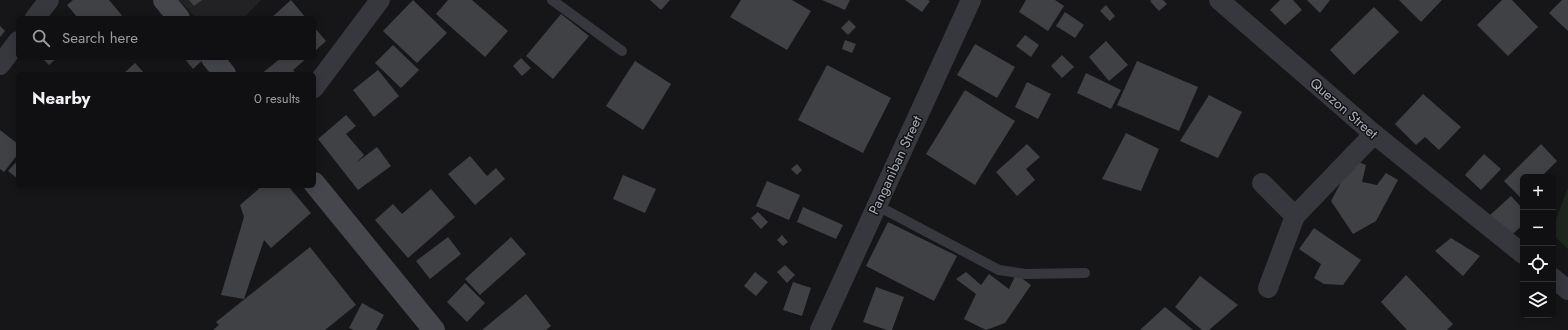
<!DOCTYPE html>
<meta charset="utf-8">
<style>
body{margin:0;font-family:Jost,sans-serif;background:#1e1e20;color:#f1f3f6}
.controls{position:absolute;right:12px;bottom:12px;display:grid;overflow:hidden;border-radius:6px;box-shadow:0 2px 10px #0003}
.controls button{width:36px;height:36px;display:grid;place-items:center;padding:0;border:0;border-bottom:1px solid #303032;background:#101012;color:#f1f3f6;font:20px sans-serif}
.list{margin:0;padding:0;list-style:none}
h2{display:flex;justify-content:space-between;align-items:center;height:52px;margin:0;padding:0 16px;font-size:17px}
h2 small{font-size:13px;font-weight:400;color:#9c9d9f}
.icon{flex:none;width:22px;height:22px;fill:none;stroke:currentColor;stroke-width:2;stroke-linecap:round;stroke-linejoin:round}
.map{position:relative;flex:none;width:1568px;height:330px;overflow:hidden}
.search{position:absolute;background:#101012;box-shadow:0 2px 10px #0003;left:16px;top:16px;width:300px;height:44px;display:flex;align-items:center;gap:10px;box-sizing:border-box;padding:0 14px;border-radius:6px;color:#9c9d9f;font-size:15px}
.panel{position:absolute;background:#101012;box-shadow:0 2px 10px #0003;left:16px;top:72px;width:300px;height:116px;border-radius:6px}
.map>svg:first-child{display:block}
.built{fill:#222225}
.green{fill:#1e261f}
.building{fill:#404145}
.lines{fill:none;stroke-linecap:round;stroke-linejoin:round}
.service{stroke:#37383d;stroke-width:10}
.minor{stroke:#37383d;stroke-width:20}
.secondary{stroke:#45474d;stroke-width:22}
.labels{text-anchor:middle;stroke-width:3;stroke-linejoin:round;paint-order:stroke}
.street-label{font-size:14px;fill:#a8adb8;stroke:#111113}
</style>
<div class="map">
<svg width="1568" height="330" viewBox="0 0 1568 330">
<rect width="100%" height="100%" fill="#161618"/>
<polygon class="built" points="179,0 261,0 244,18 196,18"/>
<polygon class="green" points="1568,188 1568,249 1553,235 1553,227"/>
<g class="building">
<polygon points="73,0 109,0 124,18 78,18 67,5"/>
<polygon points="189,0 202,0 194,6"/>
<polygon points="291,0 306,18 271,18"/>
<polygon points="413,0 447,33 417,63 383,31"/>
<polygon points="448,0 472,0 508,31 485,57 436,14"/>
<polygon points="650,0 670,0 661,10"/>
<polygon points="741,0 792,0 811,11 787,50 730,17"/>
<polygon points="822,0 850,0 845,10"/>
<polygon points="905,0 928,0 930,1 922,12"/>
<polygon points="1026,0 1055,0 1064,6 1048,31 1019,12"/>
<polygon points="1151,0 1163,0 1167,4 1159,11 1150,1"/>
<polygon points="1280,0 1293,0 1302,10 1285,25 1270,10"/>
<polygon points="1307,0 1330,0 1320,13"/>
<polygon points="1399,0 1442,0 1421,22"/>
<polygon points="1502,0 1512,0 1538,27 1508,56 1477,25"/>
<polygon points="1562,0 1568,0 1568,31 1549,13"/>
<polygon points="1106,5 1115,16 1110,21 1100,11"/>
<polygon points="1374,7 1399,32 1354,75 1330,50"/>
<polygon points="1065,12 1084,25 1075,38 1056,26"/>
<polygon points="561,14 589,36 553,79 526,56"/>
<polygon points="849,20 856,27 848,35 841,28"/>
<polygon points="0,26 5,31 0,37"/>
<polygon points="314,27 326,41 314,52"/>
<polygon points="1025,35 1039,45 1031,57 1016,46"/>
<polygon points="845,40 856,44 852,53 842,49"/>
<polygon points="1106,41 1128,65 1109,81 1089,57"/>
<polygon points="975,44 1015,67 997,98 957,75"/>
<polygon points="393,45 419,70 401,88 375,63"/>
<polygon points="1062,55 1074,67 1062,78 1051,66"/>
<polygon points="42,58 57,58 49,65"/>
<polygon points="184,58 205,58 193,69"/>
<polygon points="281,58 307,58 293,70 296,74 261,74"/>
<polygon points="521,58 531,68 522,76 513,66"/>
<polygon points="635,61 671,84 643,130 606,106"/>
<polygon points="1137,61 1198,87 1179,131 1117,105"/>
<polygon points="135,63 145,74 123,74"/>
<polygon points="827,65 891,98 863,153 798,120"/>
<polygon points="378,70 399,96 374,117 353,90"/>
<polygon points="1086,73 1121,90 1111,109 1077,93"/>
<polygon points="1027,82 1051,94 1038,119 1015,107"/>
<polygon points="965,90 1015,121 975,185 926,154"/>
<polygon points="1423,94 1461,127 1439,150 1425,137 1416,145 1395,124"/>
<polygon points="1209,95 1242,112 1218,158 1180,141"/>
<polygon points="346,115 356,126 346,134 364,155 356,163 377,147 391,166 358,190 318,139"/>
<polygon points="0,130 18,144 18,154 4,172 0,169"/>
<polygon points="1126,133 1159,149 1141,191 1102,179"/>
<polygon points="1027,144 1040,157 1026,169 1035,180 1017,196 996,172"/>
<polygon points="1541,144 1557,161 1541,177 1523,177 1523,196 1521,198 1504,181"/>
<polygon points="1484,154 1501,169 1481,190 1465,175"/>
<polygon points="470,156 487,176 496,168 505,179 475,205 448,174"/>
<polygon points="18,160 18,179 8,171"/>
<polygon points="1353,160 1366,165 1362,182 1377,185 1386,173 1398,180 1376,221 1353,234 1331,201"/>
<polygon points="797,164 802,170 797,175 791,169"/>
<polygon points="623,175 656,189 645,213 613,199"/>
<polygon points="767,181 800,195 789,220 756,206"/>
<polygon points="262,186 288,186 311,213 271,248 264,240 244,299 221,295 244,217 240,205"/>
<polygon points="431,189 455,217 408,258 375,220 393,204 402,214"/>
<polygon points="1511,196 1523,209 1523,225 1510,236 1490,215"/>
<polygon points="803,207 843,225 836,239 797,222"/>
<polygon points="758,212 768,222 761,229 751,218"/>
<polygon points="888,222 957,256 934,301 866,266"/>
<polygon points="1314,228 1361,260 1343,285 1324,284 1314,278 1321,264 1299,249"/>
<polygon points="782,235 788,242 783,246 777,240"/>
<polygon points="448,237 461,254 430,279 416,261"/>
<polygon points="511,237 526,254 480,295 465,279"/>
<polygon points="1451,238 1480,256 1463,276 1435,251"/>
<polygon points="310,247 356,305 325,330 213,330 219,325 216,322"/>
<polygon points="785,265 795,275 787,283 777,272"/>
<polygon points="755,272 768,282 756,296 744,286"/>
<polygon points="966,272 981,285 989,274 1009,289 1016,274 1031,285 1005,323 986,330 964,319 976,294 956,279"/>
<polygon points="1406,275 1453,324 1447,330 1407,330 1381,302"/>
<polygon points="1200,276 1238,305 1209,330 1202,330 1175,307"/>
<polygon points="793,282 811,288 802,316 783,310"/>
<polygon points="465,283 485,303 467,322 447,302"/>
<polygon points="876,287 904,297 892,330 887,330 863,322"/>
<polygon points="526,294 551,326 546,330 482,330"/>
<polygon points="362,303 384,315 376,330 354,330 349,328"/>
<polygon points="1165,307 1193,330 1140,330"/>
</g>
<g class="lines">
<g class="service">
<polyline points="552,0 622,51"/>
<polyline points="876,205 999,270 1025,274 1085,273"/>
</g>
<g class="minor">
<polyline points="1219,0 1374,134 1523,254"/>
<polyline points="35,18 49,0"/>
<polyline points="0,65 18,41"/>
<polyline points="314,88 380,0"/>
<polyline points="1262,183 1295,216"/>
<polyline points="1553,278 1568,290"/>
<polyline points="1268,288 1295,216 1374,134"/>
<polyline points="820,330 971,0"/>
</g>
<g class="secondary">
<polyline points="164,0 179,18"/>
<polyline points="212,58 225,74"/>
<polyline points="314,183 434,330"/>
</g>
</g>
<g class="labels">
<g class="street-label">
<text transform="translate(1344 108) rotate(41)" y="5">Quezon Street</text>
<text transform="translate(895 165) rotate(-65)" y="5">Panganiban Street</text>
</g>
</g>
</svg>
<div class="controls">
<button>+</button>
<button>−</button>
<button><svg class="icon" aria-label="locate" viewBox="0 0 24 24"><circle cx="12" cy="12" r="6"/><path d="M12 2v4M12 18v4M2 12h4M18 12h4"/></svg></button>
<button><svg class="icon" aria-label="layers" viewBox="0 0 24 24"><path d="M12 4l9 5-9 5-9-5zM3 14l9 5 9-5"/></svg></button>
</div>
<div class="search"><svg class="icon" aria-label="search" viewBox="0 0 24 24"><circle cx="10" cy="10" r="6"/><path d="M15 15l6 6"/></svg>Search here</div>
<section class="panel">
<h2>Nearby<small>0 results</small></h2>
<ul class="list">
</ul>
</section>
</div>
